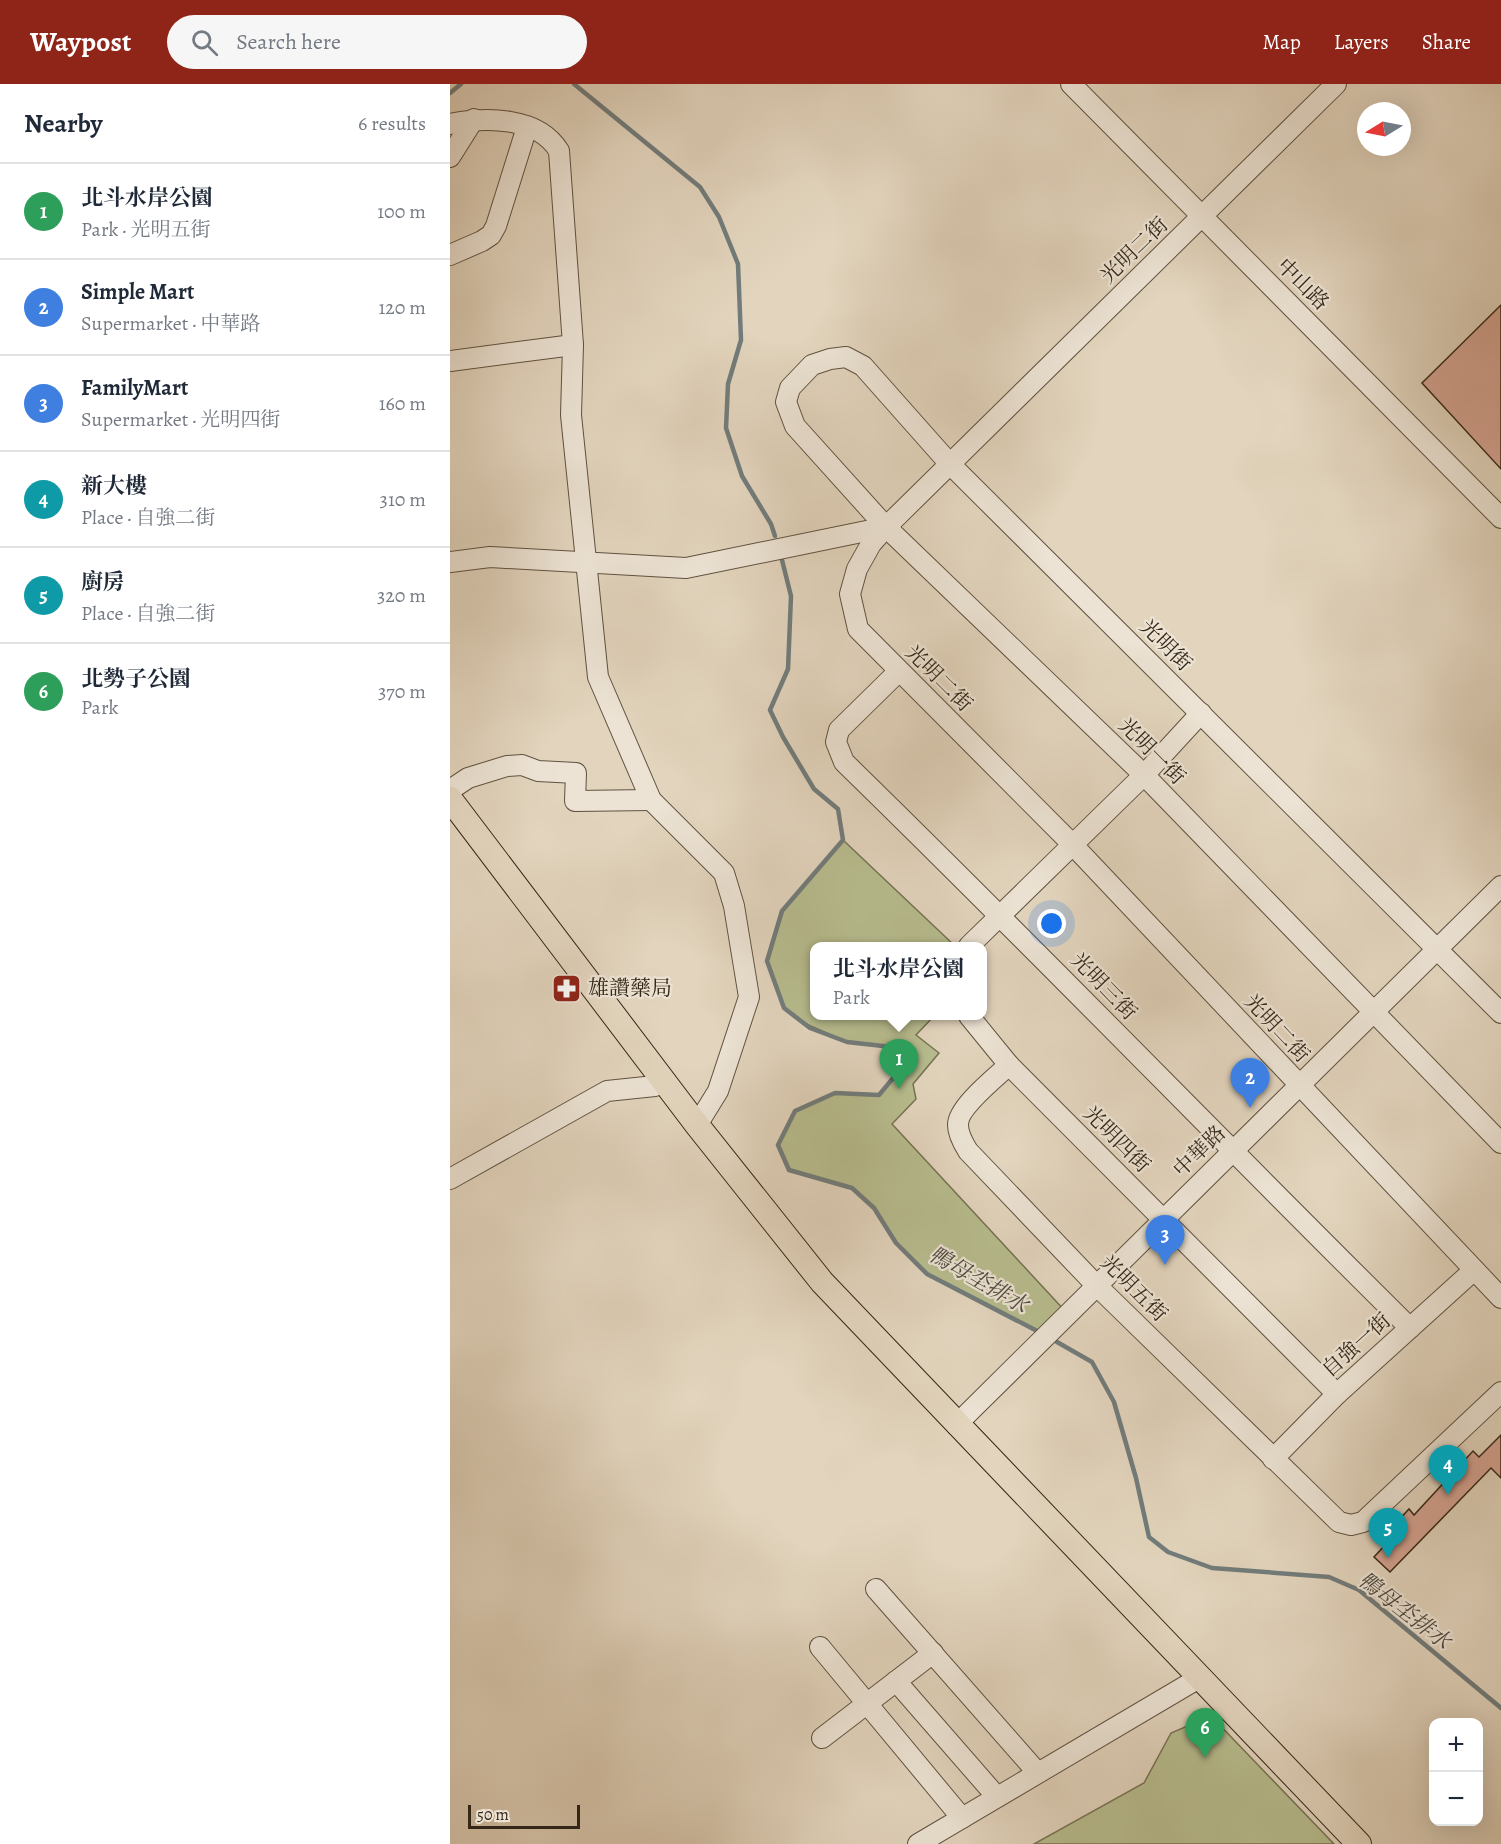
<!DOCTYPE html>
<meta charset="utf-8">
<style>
body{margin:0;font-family:Alegreya,"Noto Serif TC",serif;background:#f6f6f7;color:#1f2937}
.controls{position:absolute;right:18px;bottom:18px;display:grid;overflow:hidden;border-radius:12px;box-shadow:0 6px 24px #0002}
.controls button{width:54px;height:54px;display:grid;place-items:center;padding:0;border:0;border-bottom:2px solid #e0e1e3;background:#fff;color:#1f2937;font:30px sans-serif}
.compass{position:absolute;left:907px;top:18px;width:54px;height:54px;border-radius:50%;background:#fff;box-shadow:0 6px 24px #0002;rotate:260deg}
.scale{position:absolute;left:18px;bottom:15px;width:112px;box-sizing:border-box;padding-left:6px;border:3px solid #342717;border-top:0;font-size:16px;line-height:21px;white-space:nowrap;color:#342717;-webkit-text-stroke:4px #ece3d4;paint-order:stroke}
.you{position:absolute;left:602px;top:840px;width:21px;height:21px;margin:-15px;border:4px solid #fff;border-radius:50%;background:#1a73e8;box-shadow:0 0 0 9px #1a73e833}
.badge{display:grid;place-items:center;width:39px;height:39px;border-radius:50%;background:#8f2418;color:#fff;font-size:20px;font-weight:700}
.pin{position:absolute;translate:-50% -50px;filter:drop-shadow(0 2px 3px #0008)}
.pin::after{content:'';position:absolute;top:32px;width:21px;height:18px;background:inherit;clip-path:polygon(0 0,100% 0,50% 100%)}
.popup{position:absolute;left:360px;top:858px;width:177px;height:78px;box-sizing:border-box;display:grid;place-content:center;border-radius:12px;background:#fff;filter:drop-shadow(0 2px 4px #0005);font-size:20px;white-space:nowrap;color:#747a83}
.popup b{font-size:22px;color:#1f2937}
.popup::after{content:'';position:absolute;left:50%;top:100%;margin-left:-12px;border:12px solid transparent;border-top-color:#fff}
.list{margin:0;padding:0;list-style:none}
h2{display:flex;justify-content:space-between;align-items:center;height:78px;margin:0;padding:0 24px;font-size:26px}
h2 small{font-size:20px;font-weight:400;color:#747a83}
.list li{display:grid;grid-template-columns:39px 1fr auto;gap:18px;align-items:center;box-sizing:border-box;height:96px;padding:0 24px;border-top:2px solid #e0e1e3}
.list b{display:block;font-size:22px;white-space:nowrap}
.list p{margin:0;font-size:20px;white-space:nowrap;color:#747a83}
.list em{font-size:20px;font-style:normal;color:#747a83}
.icon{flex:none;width:33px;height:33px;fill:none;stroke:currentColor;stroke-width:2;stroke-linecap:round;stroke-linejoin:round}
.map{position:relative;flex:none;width:1051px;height:1760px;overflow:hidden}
header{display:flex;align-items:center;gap:36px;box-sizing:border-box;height:84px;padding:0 30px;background:#8f2418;color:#fff}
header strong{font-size:28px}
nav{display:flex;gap:33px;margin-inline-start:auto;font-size:21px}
.search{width:420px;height:54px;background:#f6f6f7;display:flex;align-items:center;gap:15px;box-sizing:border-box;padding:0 21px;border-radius:33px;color:#747a83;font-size:22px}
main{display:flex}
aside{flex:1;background:#fff}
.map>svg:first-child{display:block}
.green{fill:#b7bc8e;stroke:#767252;stroke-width:1.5}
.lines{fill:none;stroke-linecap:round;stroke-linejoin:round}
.stream{stroke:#727c7b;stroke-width:4.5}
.building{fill:#d5a391;stroke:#342717;stroke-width:1.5}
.minor-casing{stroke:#605240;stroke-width:22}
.major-casing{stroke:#342717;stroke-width:26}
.minor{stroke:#ece3d4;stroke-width:20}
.major{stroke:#e2d4bd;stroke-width:24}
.labels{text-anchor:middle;stroke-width:4.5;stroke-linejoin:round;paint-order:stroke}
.street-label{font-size:21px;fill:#342717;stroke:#ece3d4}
.poi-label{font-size:21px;fill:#342717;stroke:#ece3d4;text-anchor:start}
.water-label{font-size:22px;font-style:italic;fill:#4e4a40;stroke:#ece3d4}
</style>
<header>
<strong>Waypost</strong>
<div class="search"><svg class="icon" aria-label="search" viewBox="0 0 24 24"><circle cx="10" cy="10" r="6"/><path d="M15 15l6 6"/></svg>Search here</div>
<nav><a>Map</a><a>Layers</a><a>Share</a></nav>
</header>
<main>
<aside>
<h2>Nearby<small>6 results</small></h2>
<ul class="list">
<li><span class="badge" style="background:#2e9e5b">1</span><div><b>北斗水岸公園</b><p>Park · 光明五街</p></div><em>100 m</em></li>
<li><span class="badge" style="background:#3f7fe0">2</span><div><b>Simple Mart</b><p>Supermarket · 中華路</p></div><em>120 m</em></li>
<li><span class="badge" style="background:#3f7fe0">3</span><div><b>FamilyMart</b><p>Supermarket · 光明四街</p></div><em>160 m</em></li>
<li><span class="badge" style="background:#0f9aa8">4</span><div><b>新大樓</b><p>Place · 自強二街</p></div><em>310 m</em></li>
<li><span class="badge" style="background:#0f9aa8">5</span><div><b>廚房</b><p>Place · 自強二街</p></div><em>320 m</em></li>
<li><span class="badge" style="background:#2e9e5b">6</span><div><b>北勢子公園</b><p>Park</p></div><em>370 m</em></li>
</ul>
</aside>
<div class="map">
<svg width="1051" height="1760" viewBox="0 0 1051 1760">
<rect width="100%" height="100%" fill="#e2d4bd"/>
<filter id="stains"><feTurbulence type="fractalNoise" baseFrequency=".00333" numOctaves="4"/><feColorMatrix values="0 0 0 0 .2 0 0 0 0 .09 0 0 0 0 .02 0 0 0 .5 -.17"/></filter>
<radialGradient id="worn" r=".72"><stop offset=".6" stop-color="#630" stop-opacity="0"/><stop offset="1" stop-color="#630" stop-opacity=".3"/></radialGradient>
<g class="green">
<polygon points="393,756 505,862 365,862 365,932 484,932 466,951 489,969 463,1000 466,1015 442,1040 616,1228 594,1250 477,1190 447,1160 423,1123 402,1104 339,1086 328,1061 346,1027 385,1009 429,1011 444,993 442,963 397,958 354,939 334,924 317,877 332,827"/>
<polygon points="761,1632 884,1760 584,1760 694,1699 721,1649"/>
</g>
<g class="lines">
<g class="stream">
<polyline points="124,0 250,103 269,133 288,180 291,256 278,300 276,344 292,392 321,440 325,452"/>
<polyline points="0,9 11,0"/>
<polyline points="332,476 341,512 338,585 320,626 333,653 364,705 388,725 393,756 332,827 317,877 334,924 360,944 397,958 442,963 444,993 429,1011 385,1009 345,1027 328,1061 339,1086 402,1104 424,1124 446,1159 477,1190 591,1249"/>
<polyline points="607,1258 642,1278 664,1318 686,1394 699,1453 718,1468 762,1484 879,1493 909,1506 1051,1624"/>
</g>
</g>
<g class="building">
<polygon points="1051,221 1051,385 972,299"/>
<polygon points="1051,1351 1051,1394 1041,1384 940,1488 924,1473 951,1444 946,1439 959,1425 964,1431 1023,1367 1029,1373"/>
</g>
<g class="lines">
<defs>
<g id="minor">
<polyline points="621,0 1051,434"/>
<polyline points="886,0 436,443 421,460 407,485 400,510 408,545 622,760 1051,1214"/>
<path d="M0,40C35,33 88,32 109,67L123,261L121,331L148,593L201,716L274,789L284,822L299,913L268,1007L247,1041"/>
<polyline points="0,73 24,35"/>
<polyline points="0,171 32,157 41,151 46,142 77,43"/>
<polyline points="0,277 123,261"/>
<polyline points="0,478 40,473 236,484 436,443"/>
<path d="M448,588L389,646L386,658L394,678C585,864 770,1056 960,1244"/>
<polyline points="0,706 18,694 57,682 72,681 88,687 126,689 125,717 201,716"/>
<polyline points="519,862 694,691 751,629"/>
<polyline points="1051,929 499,379 413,282 396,273 380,275 362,281 340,304 336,318 345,342 436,443 694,691 1051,1059"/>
<polyline points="519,932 559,981 887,1310"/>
<path d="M559,981C546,993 507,1024 508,1041C508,1050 513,1059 518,1067L646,1201L889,1438L901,1441L913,1438L1051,1308"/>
<polyline points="0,1095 157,1007 205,1002 213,996"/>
<polyline points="506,1341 1051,802"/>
<polyline points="823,1375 887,1310 1024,1186"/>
<polyline points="426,1505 587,1688"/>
<polyline points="370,1563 512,1734"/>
<polyline points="446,1597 547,1713"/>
<polyline points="372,1654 483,1569"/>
<polyline points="468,1760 749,1594"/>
</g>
<polyline id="major" points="0,715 247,1041 372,1198 909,1760"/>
</defs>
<use href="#minor" class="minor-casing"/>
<use href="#major" class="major-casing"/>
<use href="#minor" class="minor"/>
<use href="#major" class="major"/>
</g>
<defs>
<symbol id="pharmacy-square" viewBox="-11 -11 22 22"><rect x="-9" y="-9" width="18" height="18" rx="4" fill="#8f2418" stroke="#ece3d4"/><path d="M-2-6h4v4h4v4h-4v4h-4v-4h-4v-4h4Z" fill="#fff"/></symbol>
</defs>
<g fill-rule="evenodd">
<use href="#pharmacy-square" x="100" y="888" width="33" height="33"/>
</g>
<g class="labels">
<g class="street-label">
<text transform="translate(684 166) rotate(-44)" y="7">光明二街</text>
<text transform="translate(853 200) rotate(45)" y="7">中山路</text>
<text transform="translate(716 561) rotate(45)" y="7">光明街</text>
<text transform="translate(489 594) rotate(45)" y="7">光明二街</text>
<text transform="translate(702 667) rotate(45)" y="7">光明一街</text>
<text transform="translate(654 902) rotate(46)" y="7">光明三街</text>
<text transform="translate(827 944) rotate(47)" y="7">光明二街</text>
<text transform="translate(667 1055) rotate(45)" y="7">光明四街</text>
<text transform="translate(749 1067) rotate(-44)" y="7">中華路</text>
<text transform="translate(684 1204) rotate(45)" y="7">光明五街</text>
<text transform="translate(906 1261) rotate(-42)" y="7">自強一街</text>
</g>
<g class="poi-label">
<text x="138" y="911">雄讚藥局</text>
</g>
<g class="water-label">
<text transform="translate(529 1195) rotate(30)" y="8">鴨母坔排水</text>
<text transform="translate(955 1526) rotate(38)" y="8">鴨母坔排水</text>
</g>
</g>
<rect width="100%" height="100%" filter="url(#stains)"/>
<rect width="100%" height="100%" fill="url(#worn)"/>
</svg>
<div class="controls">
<button>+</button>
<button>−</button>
</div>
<svg class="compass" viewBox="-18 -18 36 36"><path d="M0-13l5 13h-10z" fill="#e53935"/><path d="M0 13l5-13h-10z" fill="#747a83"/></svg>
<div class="scale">50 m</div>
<div class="you"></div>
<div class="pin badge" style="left:449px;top:1005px;background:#2e9e5b">1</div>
<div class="popup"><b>北斗水岸公園</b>Park</div>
<div class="pin badge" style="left:800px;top:1024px;background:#3f7fe0">2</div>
<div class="pin badge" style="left:715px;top:1181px;background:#3f7fe0">3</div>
<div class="pin badge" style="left:998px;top:1411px;background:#0f9aa8">4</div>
<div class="pin badge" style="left:938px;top:1474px;background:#0f9aa8">5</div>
<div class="pin badge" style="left:755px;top:1674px;background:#2e9e5b">6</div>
</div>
</main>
